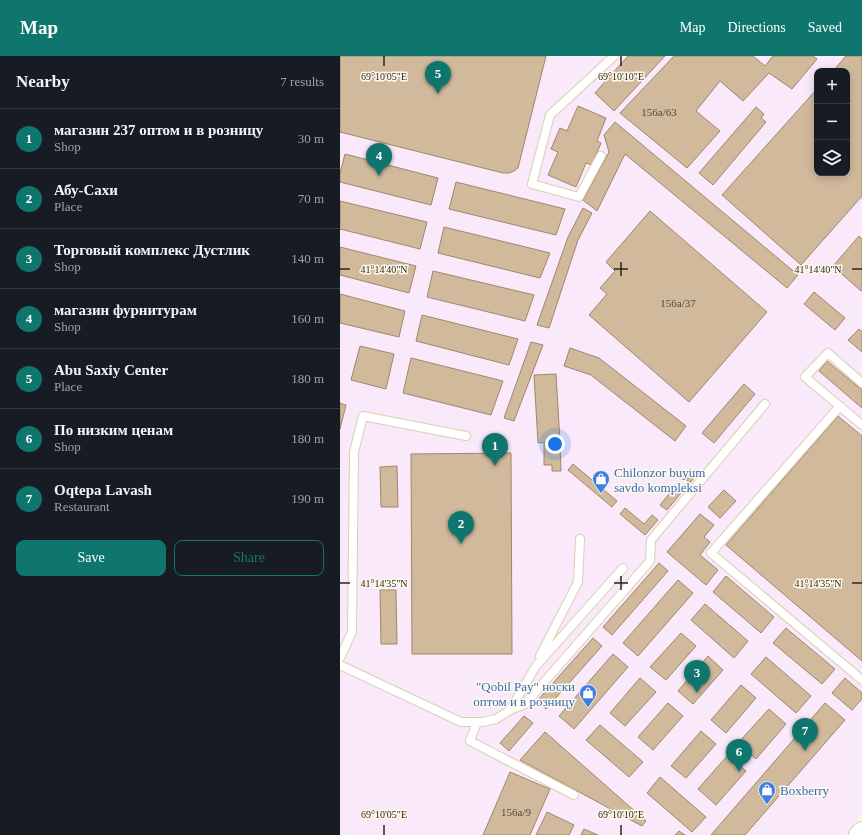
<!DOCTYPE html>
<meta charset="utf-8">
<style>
body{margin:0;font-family:Georgia,serif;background:#20242c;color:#f1f3f6}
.controls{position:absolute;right:12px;top:12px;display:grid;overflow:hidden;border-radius:8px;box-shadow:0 2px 10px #0003}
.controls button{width:36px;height:36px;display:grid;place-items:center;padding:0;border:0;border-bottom:1px solid #363941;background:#171b24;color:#f1f3f6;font:20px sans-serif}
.you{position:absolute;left:215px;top:388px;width:14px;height:14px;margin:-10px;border:3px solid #fff;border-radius:50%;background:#1a73e8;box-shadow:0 0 0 6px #1a73e833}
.badge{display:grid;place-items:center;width:26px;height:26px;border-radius:50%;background:#0f766e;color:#fff;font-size:13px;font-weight:700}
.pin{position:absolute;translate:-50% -33px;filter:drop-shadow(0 1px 2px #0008)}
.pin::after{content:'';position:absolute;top:21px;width:14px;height:12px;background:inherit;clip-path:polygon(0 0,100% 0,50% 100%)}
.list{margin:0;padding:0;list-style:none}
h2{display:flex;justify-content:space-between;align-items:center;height:52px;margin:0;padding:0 16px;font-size:17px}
h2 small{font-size:13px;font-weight:400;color:#9ea1a6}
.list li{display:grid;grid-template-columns:26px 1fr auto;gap:12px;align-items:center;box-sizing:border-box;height:60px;padding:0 16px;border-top:1px solid #363941}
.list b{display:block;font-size:15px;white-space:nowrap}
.list p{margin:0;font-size:13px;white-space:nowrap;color:#9ea1a6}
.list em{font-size:13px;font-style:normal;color:#9ea1a6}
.actions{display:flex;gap:8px;padding:12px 16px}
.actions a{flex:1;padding:9px 0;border:1px solid #0f766e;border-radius:8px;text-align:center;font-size:14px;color:#0f766e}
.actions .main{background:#0f766e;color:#fff}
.icon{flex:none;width:22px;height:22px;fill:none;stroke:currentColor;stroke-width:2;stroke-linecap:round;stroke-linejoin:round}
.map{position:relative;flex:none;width:522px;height:779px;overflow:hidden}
header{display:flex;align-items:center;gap:24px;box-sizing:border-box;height:56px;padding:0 20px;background:#0f766e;color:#fff}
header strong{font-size:19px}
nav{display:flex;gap:22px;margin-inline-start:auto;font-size:14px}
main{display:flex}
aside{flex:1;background:#171b24}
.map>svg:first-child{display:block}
.commercial{fill:#fae9fb;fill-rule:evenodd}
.building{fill:#d1b99c;stroke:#9e876b}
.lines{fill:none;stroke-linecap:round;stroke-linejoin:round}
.service-casing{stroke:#dbcfac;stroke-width:10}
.tertiary-casing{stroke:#dbcfac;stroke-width:22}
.service{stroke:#fff;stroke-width:8}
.tertiary{stroke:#fff;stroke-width:20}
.ticks{fill:none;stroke:#2b2619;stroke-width:1.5}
.labels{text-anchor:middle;stroke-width:3;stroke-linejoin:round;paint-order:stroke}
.number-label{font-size:11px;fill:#544b3a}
.shop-label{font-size:13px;fill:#366cbe;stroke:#fef9eb;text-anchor:start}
.ticks-label{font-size:10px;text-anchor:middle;fill:#2b2619;stroke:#fef9eb;stroke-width:3;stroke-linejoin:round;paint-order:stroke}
</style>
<header>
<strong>Map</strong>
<nav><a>Map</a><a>Directions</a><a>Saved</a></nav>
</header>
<main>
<aside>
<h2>Nearby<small>7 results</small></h2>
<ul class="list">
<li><span class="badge">1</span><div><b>магазин 237 оптом и в розницу</b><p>Shop</p></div><em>30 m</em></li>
<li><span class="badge">2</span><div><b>Абу-Сахи</b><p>Place</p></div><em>70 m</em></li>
<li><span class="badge">3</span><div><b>Торговый комплекс Дустлик</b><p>Shop</p></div><em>140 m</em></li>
<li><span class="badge">4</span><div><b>магазин фурнитурам</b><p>Shop</p></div><em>160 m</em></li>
<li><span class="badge">5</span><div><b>Abu Saxiy Center</b><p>Place</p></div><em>180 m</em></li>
<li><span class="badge">6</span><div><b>По низким ценам</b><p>Shop</p></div><em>180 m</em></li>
<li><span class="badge">7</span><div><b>Oqtepa Lavash</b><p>Restaurant</p></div><em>190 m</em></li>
</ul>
<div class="actions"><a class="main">Save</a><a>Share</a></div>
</aside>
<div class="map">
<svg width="522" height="779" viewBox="0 0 522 779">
<rect width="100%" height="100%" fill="#fef9eb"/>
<path class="commercial" d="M0,0H522V758L506,779H0ZM477,15H507V117H477Z"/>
<g class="building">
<polygon points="0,0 206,0 178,112 174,115 169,117 163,117 0,76"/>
<polygon points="288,0 325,0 274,55 255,37"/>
<polygon points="334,0 413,0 425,10 433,0 473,0 477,3 452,33 429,17 403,45 380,25 356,55 380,75 347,112 280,57"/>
<polygon points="506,0 522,0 522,140 461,209 382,139 477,33 477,117 507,117 507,15 493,15"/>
<polygon points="238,50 266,62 257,85 261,87 252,109 246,107 236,131 208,119 218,96 211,93 220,72 227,75"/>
<polygon points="416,51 424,58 421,62 426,66 373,129 359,117"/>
<polygon points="275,66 458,219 447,232 285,98 257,155 243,144 269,96 264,79"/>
<polygon points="5,98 98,122 91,149 0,126 0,117"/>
<polygon points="116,126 225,153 216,179 109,153"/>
<polygon points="0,145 87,166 80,193 0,173"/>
<polygon points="243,152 252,157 238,184 209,272 197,269 228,181"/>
<polygon points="310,155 427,256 349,346 249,259 267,238 260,232 275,215 266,206"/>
<polygon points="104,171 210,197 200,222 98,197"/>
<polygon points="519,180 522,183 522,234 521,235 493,210"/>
<polygon points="0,191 76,210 69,237 0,219"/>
<polygon points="93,215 194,239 185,265 87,241"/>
<polygon points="474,236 505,262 495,274 464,248"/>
<polygon points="0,238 65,255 59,281 0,267"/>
<polygon points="82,259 178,283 169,309 76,285"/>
<polygon points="519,273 522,276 522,296 508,284"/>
<polygon points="191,286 203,289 174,365 164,362"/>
<polygon points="20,290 54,298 46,333 11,324"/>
<polygon points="230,292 259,302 346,370 335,385 251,319 224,310"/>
<polygon points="71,302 163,325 151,359 63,337"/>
<polygon points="487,305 522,334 522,352 479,315"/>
<polygon points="216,318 220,386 198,387 194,319"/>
<polygon points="404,328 415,338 374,387 362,377"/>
<polygon points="0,347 6,349 0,373"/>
<polygon points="498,360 522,380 522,605 386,489"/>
<polygon points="220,386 221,415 212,415 212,409 204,409 204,387"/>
<polygon points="171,397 172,598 72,598 71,398"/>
<polygon points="233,408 277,445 272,451 228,414"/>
<polygon points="57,410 58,451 41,451 40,411"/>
<polygon points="350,413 356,419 350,427 343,421"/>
<polygon points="334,432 341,437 327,454 320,449"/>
<polygon points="384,434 396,445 380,462 368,451"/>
<polygon points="285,452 304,468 312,459 318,464 305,479 280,458"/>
<polygon points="360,458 374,469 364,481 370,486 360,499 378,514 366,529 327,496"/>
<polygon points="319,507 328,515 272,579 263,571"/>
<polygon points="386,520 434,561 421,577 373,536"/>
<polygon points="338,524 353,537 298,600 283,587"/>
<polygon points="40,534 56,534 57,588 41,588"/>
<polygon points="365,548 408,585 394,602 351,564"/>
<polygon points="446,572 495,613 482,628 433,587"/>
<polygon points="341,577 356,590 326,624 310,611"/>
<polygon points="253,582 262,590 206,653 197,645"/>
<polygon points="273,598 288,611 234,673 219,660"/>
<polygon points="368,600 383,614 353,648 338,635"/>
<polygon points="426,601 471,640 456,657 411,618"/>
<polygon points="300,622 316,636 285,670 270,657"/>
<polygon points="505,622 522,637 522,643 512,654 492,637"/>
<polygon points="401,629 416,642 386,677 371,664"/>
<polygon points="328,647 343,660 313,694 298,681"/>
<polygon points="485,647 505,664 405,779 371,779"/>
<polygon points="429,653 446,668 416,703 398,687"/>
<polygon points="184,660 193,667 169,695 160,687"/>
<polygon points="260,669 303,706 289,721 246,684"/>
<polygon points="361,675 376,688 346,722 331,710"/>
<polygon points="205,676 306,765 302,770 180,704"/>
<polygon points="388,699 406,715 376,749 358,733"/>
<polygon points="170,716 210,733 190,779 143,779"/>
<polygon points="320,721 366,761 352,776 307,737"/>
<polygon points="207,756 234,769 229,779 196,779"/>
<polygon points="244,773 258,779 241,779"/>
<polygon points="339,775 345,779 335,779"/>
</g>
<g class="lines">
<defs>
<g id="service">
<polyline points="261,100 239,141 192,128 210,59 274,0"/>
<polyline points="522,327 488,297 465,321 522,369"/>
<polyline points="500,350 371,497 522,624"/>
<polyline points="200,600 238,526 240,483"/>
<polyline points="0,602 12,576 14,396 23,360 126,380"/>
<polyline points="0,609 121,666 143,666 156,663 170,654 196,610 283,512"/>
<polyline points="170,654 185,648 310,505 311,484 425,348"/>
<polyline points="137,666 130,685 234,739"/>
</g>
<polyline id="tertiary" points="519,779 522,776"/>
</defs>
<use href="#service" class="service-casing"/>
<use href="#tertiary" class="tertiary-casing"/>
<use href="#service" class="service"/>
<use href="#tertiary" class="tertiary"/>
</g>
<path class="ticks" d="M44,0V10M281,0V10M281,206V220M0,213H10M274,213H288M512,213H522M281,520V534M0,527H10M274,527H288M512,527H522M44,769V779M281,769V779"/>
<defs>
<symbol id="shop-pin" viewBox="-11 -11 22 30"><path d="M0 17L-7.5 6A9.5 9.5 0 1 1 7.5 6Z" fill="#3f7fe0" stroke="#fef9eb"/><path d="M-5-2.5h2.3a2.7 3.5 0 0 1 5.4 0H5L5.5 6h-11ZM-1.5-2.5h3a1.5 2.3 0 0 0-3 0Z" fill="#fff"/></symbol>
</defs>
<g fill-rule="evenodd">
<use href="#shop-pin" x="251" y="413" width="20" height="27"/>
<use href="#shop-pin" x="238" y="627" width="20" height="27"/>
<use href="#shop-pin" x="417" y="724" width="20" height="27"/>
</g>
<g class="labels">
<g class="number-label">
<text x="319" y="60">156a/63</text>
<text x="338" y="251">156a/37</text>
<text x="176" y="760">156a/9</text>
</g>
<g class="shop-label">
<text x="274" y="421">Chilonzor buyum<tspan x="274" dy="15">savdo kompleksi</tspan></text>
<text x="235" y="635" text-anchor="end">"Qobil Pay" носки<tspan x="235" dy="15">оптом и в розницу</tspan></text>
<text x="440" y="739">Boxberry</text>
</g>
</g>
<g class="ticks-label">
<text x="44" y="24">69°10'05"E</text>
<text x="281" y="24">69°10'10"E</text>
<text x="44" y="217">41°14'40"N</text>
<text x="478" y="217">41°14'40"N</text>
<text x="44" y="531">41°14'35"N</text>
<text x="478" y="531">41°14'35"N</text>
<text x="44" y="762">69°10'05"E</text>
<text x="281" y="762">69°10'10"E</text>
</g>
</svg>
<div class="controls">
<button>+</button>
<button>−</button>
<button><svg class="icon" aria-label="layers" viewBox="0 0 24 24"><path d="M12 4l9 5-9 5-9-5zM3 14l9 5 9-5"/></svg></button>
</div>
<div class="you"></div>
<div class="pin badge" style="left:155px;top:410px">1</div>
<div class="pin badge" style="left:121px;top:488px">2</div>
<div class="pin badge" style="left:357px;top:637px">3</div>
<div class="pin badge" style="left:39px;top:120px">4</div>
<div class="pin badge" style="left:98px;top:38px">5</div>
<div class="pin badge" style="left:399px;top:716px">6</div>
<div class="pin badge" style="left:465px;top:695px">7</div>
</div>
</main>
